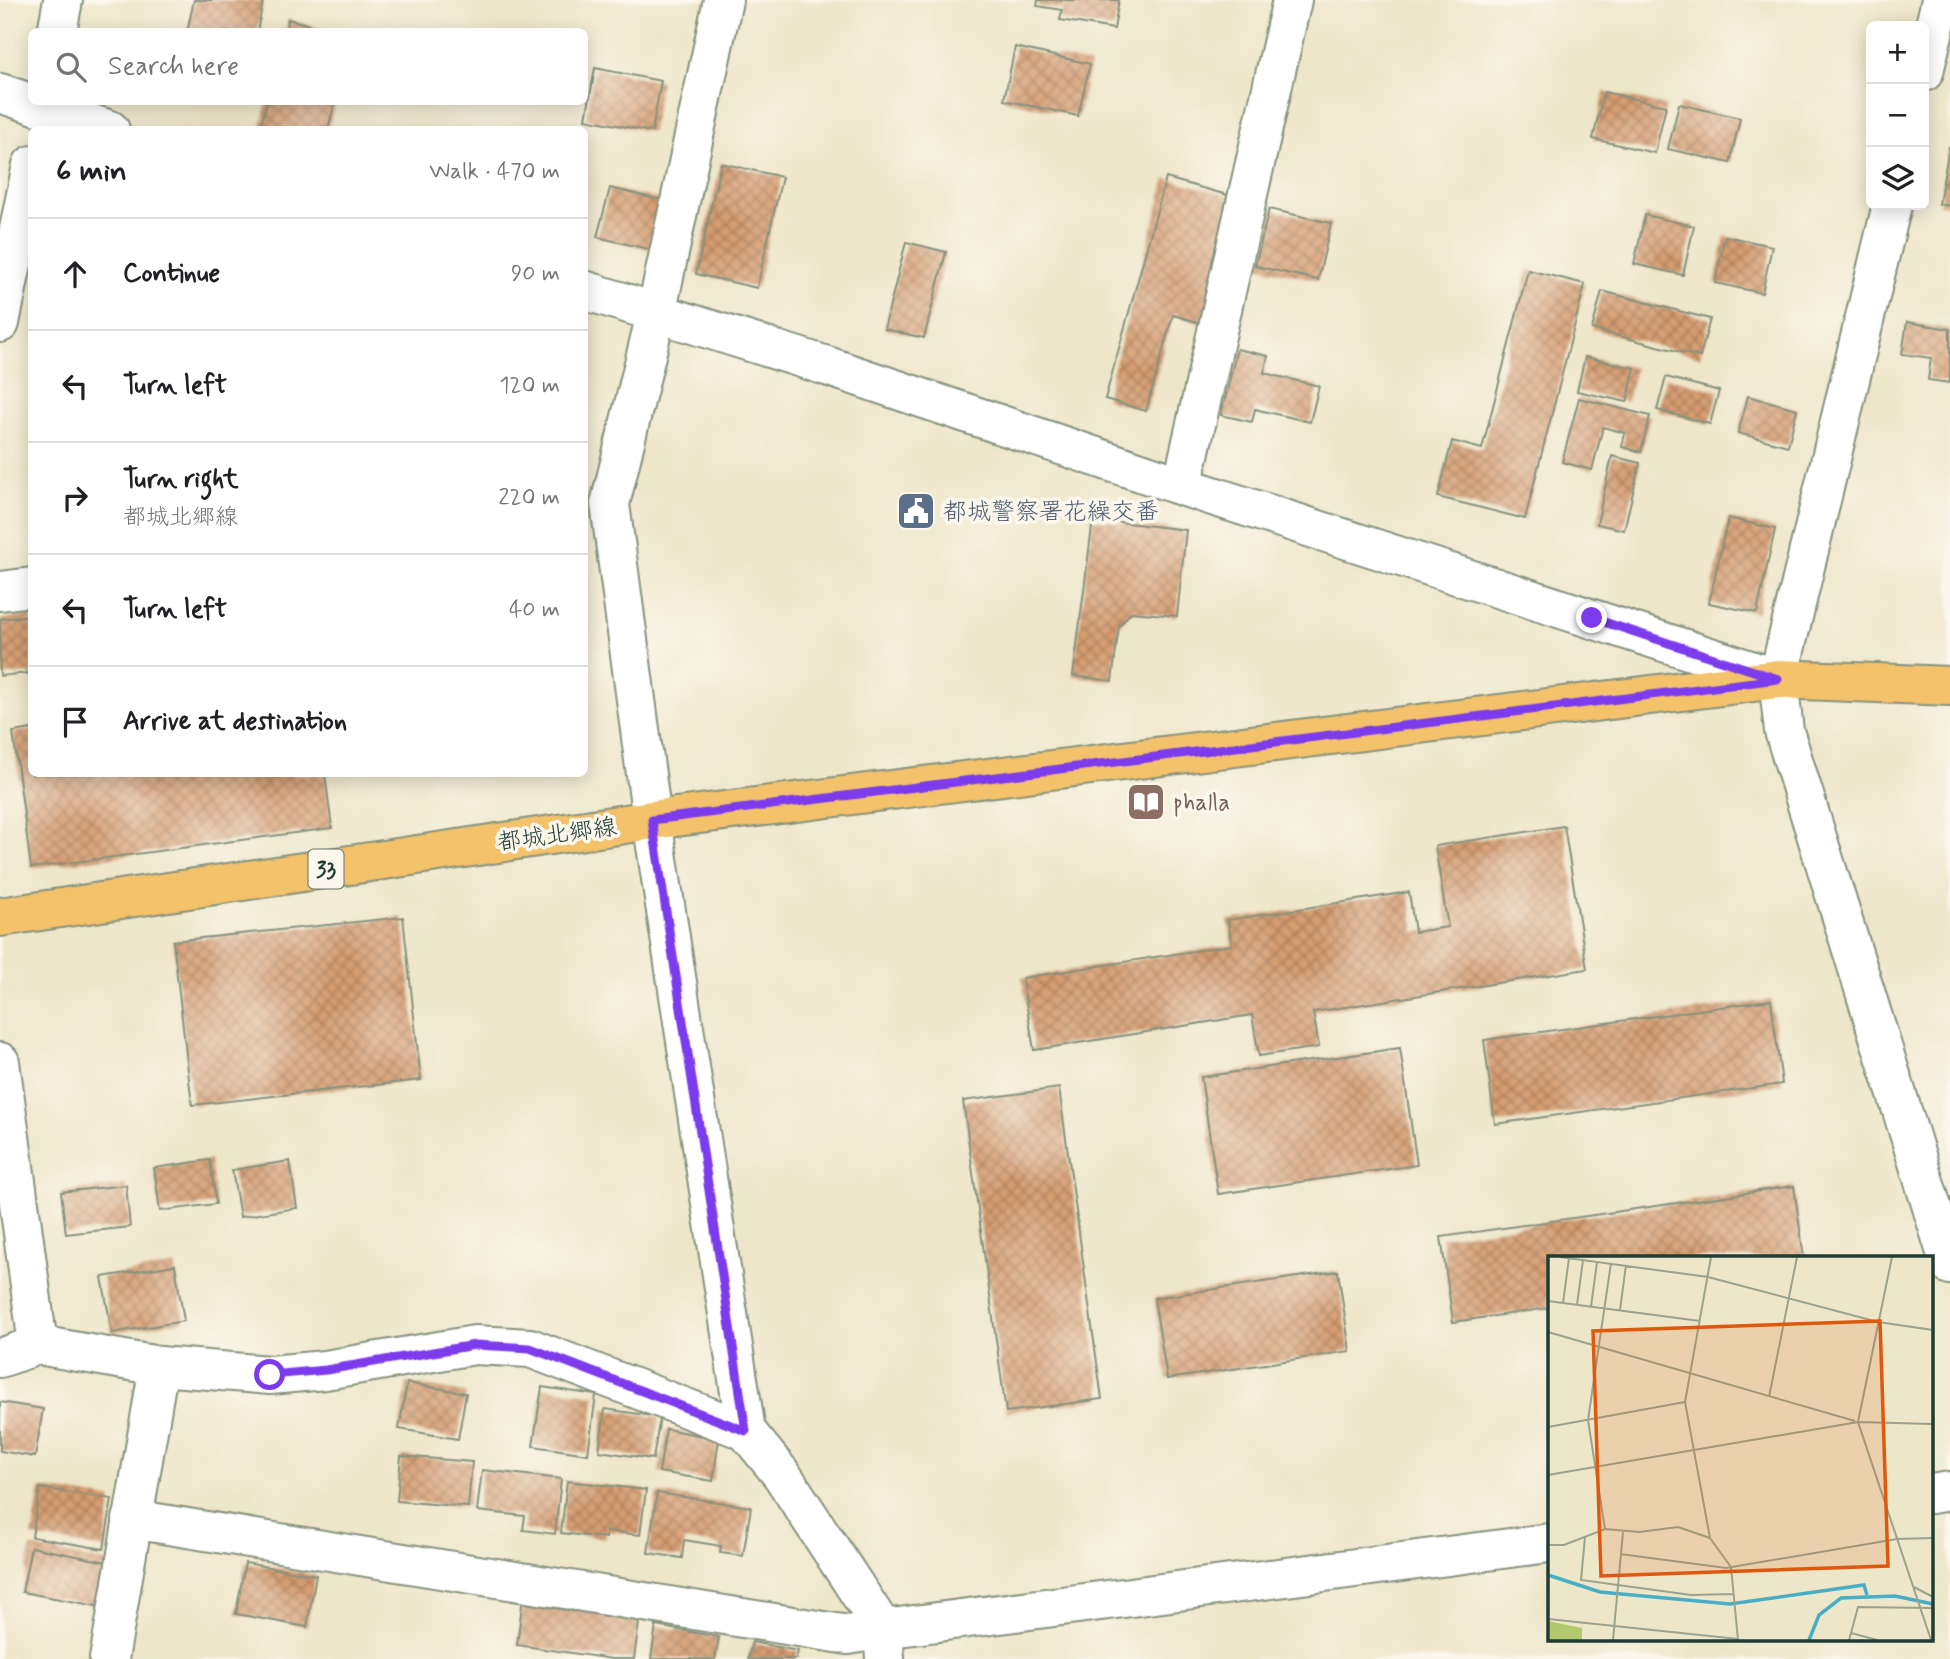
<!DOCTYPE html>
<meta charset="utf-8">
<style>
body{margin:0;font-family:Mynerve,"Klee One",sans-serif;background:#f6f6f6;color:#202124}
.controls{position:absolute;right:21px;top:21px;display:grid;overflow:hidden;border-radius:10px;box-shadow:0 4px 18px #0003}
.controls button{width:63px;height:63px;display:grid;place-items:center;padding:0;border:0;border-bottom:2px solid #e0e0e0;background:#fff;color:#202124;font:35px sans-serif}
.stop{position:absolute;width:21px;height:21px;margin:-16px;border:5px solid #7c3aed;border-radius:50%;background:#fff}
.stop.end{background:#7c3aed;border-color:#fff;box-shadow:0 2px 7px #0008}
.list{margin:0;padding:0;list-style:none}
h2{display:flex;justify-content:space-between;align-items:center;height:91px;margin:0;padding:0 28px;font-size:30px}
h2 small{font-size:23px;font-weight:400;color:#757577}
.list li{display:grid;grid-template-columns:46px 1fr auto;gap:21px;align-items:center;box-sizing:border-box;height:112px;padding:0 28px;border-top:2px solid #e0e0e0}
.list b{display:block;font-size:26px;white-space:nowrap}
.list p{margin:0;font-size:23px;white-space:nowrap;color:#757577}
.list em{font-size:23px;font-style:normal;color:#757577}
.icon{flex:none;width:38px;height:38px;fill:none;stroke:currentColor;stroke-width:2;stroke-linecap:round;stroke-linejoin:round}
.map{position:relative;flex:none;width:1950px;height:1659px;overflow:hidden}
.search{position:absolute;background:#fff;box-shadow:0 4px 18px #0003;left:28px;top:28px;width:560px;height:77px;display:flex;align-items:center;gap:18px;box-sizing:border-box;padding:0 24px;border-radius:10px;color:#757577;font-size:26px}
.panel{position:absolute;background:#fff;box-shadow:0 4px 18px #0003;left:28px;top:126px;width:560px;height:651px;border-radius:10px}
.map>svg:first-child{display:block}
.building{fill:url(#building-cross-hatch)}
.lines{fill:none;stroke-linecap:round;stroke-linejoin:round}
.minor-casing{stroke:#86927e;stroke-width:42}
.tertiary-casing{stroke:#86927e;stroke-width:42}
.primary-casing{stroke:#86927e;stroke-width:42}
.minor{stroke:#fff;stroke-width:38}
.tertiary{stroke:#fff;stroke-width:38}
.primary{stroke:#f3c26a;stroke-width:38}
.route{stroke:#7c3aed;stroke-width:9}
.labels{text-anchor:middle;stroke-width:7;stroke-linejoin:round;paint-order:stroke}
.shield{fill:#fbf7ec;stroke:#61756b;stroke-width:2}
.shield-label{font-size:23px;font-weight:bold;fill:#1f3d34}
.service-label{font-size:24px;fill:#4e5e75;stroke:#fbf7ec;text-anchor:start}
.education-label{font-size:24px;fill:#785e54;stroke:#fbf7ec;text-anchor:start}
.street-label{font-size:24px;fill:#1f3d34;stroke:#fbf7ec}
.inset-river{fill:none;stroke:#47aec6;stroke-width:3.5}
.inset-road{fill:none;stroke:#9ba28d;stroke-width:2}
.view{fill:#de580e;fill-opacity:0.15;stroke:#de580e;stroke-width:3.5}
.inset-edge{fill:none;stroke:#1f3d34;stroke-width:3.5}
</style>
<div class="map">
<svg width="1950" height="1659" viewBox="0 0 1950 1659">
<defs>
<pattern id="building-cross-hatch" width="8" height="8" patternUnits="userSpaceOnUse" patternTransform="scale(1.75)"><rect width="8" height="8" fill="#d69d71"/><path d="M0 0l8 8M0 8l8-8" fill="none" stroke="#ad815e"/></pattern>
</defs>
<rect width="100%" height="100%" fill="#fbf7ec"/>
<filter id="ink" filterUnits="userSpaceOnUse"><feTurbulence type="fractalNoise" baseFrequency=".0143" numOctaves="2"/><feDisplacementMap in="SourceGraphic" scale="14" xChannelSelector="R" yChannelSelector="G"/><feConvolveMatrix kernelMatrix="1 2 1 2 8 2 1 2 1" color-interpolation-filters="sRGB"/></filter>
<filter id="wash" filterUnits="userSpaceOnUse"><feTurbulence type="fractalNoise" baseFrequency=".00686" numOctaves="4" result="noise"/><feDisplacementMap in="SourceGraphic" scale="28" xChannelSelector="R" yChannelSelector="G"/><feGaussianBlur stdDeviation="1.57" result="paint"/><feColorMatrix in="noise" values="0 0 0 0 0 0 0 0 0 0 0 0 0 0 0 0 0 1.4 0 .05"/><feComposite in="paint" operator="in"/></filter>
<g filter="url(#wash)">
<rect width="100%" height="100%" fill="#eee6c9"/>
<g id="blocks">
<g class="building">
<polygon points="194,0 252,0 263,2 257,32 187,32"/>
<polygon points="1038,0 1119,0 1114,29 1060,20 1062,10 1037,6"/>
<polygon points="288,19 331,31 331,32 285,32"/>
<polygon points="1015,47 1090,64 1078,116 1004,100"/>
<polygon points="595,68 661,81 652,132 586,119"/>
<polygon points="1604,92 1666,106 1655,153 1593,139"/>
<polygon points="267,102 335,102 328,130 280,130 261,125"/>
<polygon points="1679,104 1740,118 1730,163 1668,149"/>
<polygon points="1949,147 1950,147 1950,206 1939,204"/>
<polygon points="721,163 782,177 757,288 696,274"/>
<polygon points="1166,178 1242,199 1207,325 1173,315 1146,411 1105,399"/>
<polygon points="610,188 673,203 661,252 597,237"/>
<polygon points="1269,209 1331,223 1318,280 1255,266"/>
<polygon points="1645,215 1694,226 1683,275 1634,264"/>
<polygon points="1725,236 1772,246 1762,293 1715,283"/>
<polygon points="906,242 946,252 924,338 884,329"/>
<polygon points="1528,270 1585,284 1525,519 1438,497 1452,441 1482,449"/>
<polygon points="1602,291 1710,319 1700,357 1592,329"/>
<polygon points="1907,322 1950,329 1950,383 1928,380 1931,358 1902,354"/>
<polygon points="1237,349 1268,356 1264,373 1319,386 1310,422 1255,409 1252,422 1221,415"/>
<polygon points="1585,357 1635,368 1627,402 1577,391"/>
<polygon points="1666,377 1719,391 1710,424 1657,410"/>
<polygon points="1748,396 1797,409 1788,446 1738,433"/>
<polygon points="1579,398 1650,416 1641,452 1622,447 1625,433 1603,427 1592,470 1562,462"/>
<polygon points="1612,456 1640,463 1624,530 1597,524"/>
<polygon points="1728,518 1775,529 1757,613 1709,603"/>
<polygon points="1093,519 1186,530 1177,616 1131,612 1119,626 1112,681 1073,676"/>
<polygon points="32,615 32,681 29,673 0,676 0,619"/>
<polygon points="32,729 32,774 325,774 332,828 31,868 13,732"/>
<polygon points="1564,826 1587,969 1313,1012 1319,1047 1259,1056 1252,1015 1034,1050 1022,978 1232,945 1228,920 1409,892 1415,932 1448,927 1435,846"/>
<polygon points="403,917 421,1080 192,1105 173,941"/>
<polygon points="1771,1000 1782,1084 1495,1124 1484,1040"/>
<polygon points="1400,1048 1417,1165 1218,1194 1201,1077"/>
<polygon points="1059,1088 1102,1399 1006,1412 963,1101"/>
<polygon points="210,1160 216,1204 160,1211 154,1168"/>
<polygon points="290,1161 297,1208 240,1217 232,1170"/>
<polygon points="126,1185 130,1227 66,1234 61,1192"/>
<polygon points="1794,1186 1804,1258 1549,1258 1549,1308 1453,1322 1441,1237"/>
<polygon points="175,1265 184,1321 112,1333 102,1277"/>
<polygon points="1338,1271 1350,1351 1167,1379 1154,1298"/>
<polygon points="407,1383 466,1393 458,1439 399,1429"/>
<polygon points="542,1387 596,1395 588,1454 533,1446"/>
<polygon points="0,1402 43,1409 35,1457 0,1451"/>
<polygon points="605,1409 660,1417 653,1459 599,1451"/>
<polygon points="666,1429 719,1439 713,1481 659,1472"/>
<polygon points="401,1456 472,1462 468,1507 397,1501"/>
<polygon points="482,1470 561,1479 555,1534 523,1530 525,1516 477,1511"/>
<polygon points="567,1481 646,1490 640,1535 606,1531 606,1538 561,1533"/>
<polygon points="40,1488 112,1499 104,1549 32,1537"/>
<polygon points="657,1493 751,1507 743,1556 720,1553 721,1546 684,1540 682,1558 648,1553"/>
<polygon points="31,1547 117,1564 108,1608 22,1592"/>
<polygon points="245,1563 316,1575 307,1627 236,1614"/>
<polygon points="523,1597 640,1615 634,1659 612,1659 517,1645"/>
<polygon points="656,1626 719,1637 715,1659 651,1659"/>
<polygon points="752,1642 798,1651 796,1659 748,1659"/>
</g>
</g>
</g>
<g filter="url(#ink)">
<use href="#blocks" fill-opacity="0" stroke="#86927e" stroke-width="2"/>
<g class="lines">
<defs>
<g id="minor">
<polyline points="723,0 656,314 610,504 652,820 746,1431"/>
<polyline points="57,32 63,0"/>
<polyline points="1924,72 1941,0"/>
<polyline points="1892,205 1778,679 1784,731 1950,1265"/>
<polyline points="0,323 32,165"/>
<polyline points="1182,486 1292,0"/>
<polyline points="0,591 32,587"/>
<polyline points="0,1062 38,1345"/>
<polyline points="0,1358 38,1345 159,1366 270,1375 325,1370 475,1345 530,1348 746,1431 782,1475 883,1629 885,1659"/>
<polyline points="1931,1494 1950,1491"/>
<polyline points="132,1519 848,1635 883,1629 1549,1543"/>
<polyline points="109,1659 159,1366"/>
</g>
<g id="tertiary">
<polyline points="0,93 110,130"/>
<polyline points="584,290 827,366 1182,486 1778,679"/>
</g>
<polyline id="primary" points="0,917 652,820 1778,679 1950,686"/>
</defs>
<use href="#minor" class="minor-casing"/>
<use href="#tertiary" class="tertiary-casing"/>
<use href="#primary" class="primary-casing"/>
<use href="#minor" class="minor"/>
<use href="#tertiary" class="tertiary"/>
<use href="#primary" class="primary"/>
</g>
</g>
<g class="lines" filter="url(#ink)">
<polyline class="route" points="270,1375 326,1370 475,1345 530,1348 746,1431 652,820 1778,679 1592,618"/>
</g>
<defs>
<symbol id="civic-square" viewBox="-11 -11 22 22"><rect x="-9" y="-9" width="18" height="18" rx="4" fill="#5c6f8a" stroke="#fbf7ec"/><path d="M-.6-6.5H3V-4.5H.6V-3L4-1V1h2V6H-6V1h2V-1L-.6-3ZM-1.2 2.5V6h2.4V2.5Z" fill="#fff"/></symbol>
<symbol id="library-square" viewBox="-11 -11 22 22"><rect x="-9" y="-9" width="18" height="18" rx="4" fill="#8d6e63" stroke="#fbf7ec"/><path d="M-6-4Q-3-5.5-.7-3.5V5Q-3 3-6 4ZM6-4Q3-5.5 .7-3.5V5Q3 3 6 4Z" fill="#fff"/></symbol>
</defs>
<g fill-rule="evenodd">
<use href="#civic-square" x="894" y="489" width="44" height="44"/>
<use href="#library-square" x="1124" y="780" width="44" height="44"/>
</g>
<g class="labels">
<rect class="shield" x="308.5" y="849.5" width="35" height="39" rx="5"/>
<g class="shield-label">
<text x="326" y="877">33</text>
</g>
<g class="service-label">
<text x="943" y="519">都城警察署花繰交番</text>
</g>
<g class="education-label">
<text x="1173" y="810">phalla</text>
</g>
<g class="street-label">
<text transform="translate(557 834) rotate(-8)" y="8">都城北郷線</text>
</g>
</g>
<g transform="translate(1548 1256)">
<rect width="385" height="385" fill="#eee6c9"/>
<path d="M0,365L34,372V384H0Z" fill="#b3c96e"/>
<path class="inset-river" d="M0,319L52,336L182,348L316,329L319,339M261,384L271,359L293,342L347,340L385,348"/>
<path class="inset-road" d="M12,1L160,21L330,66L385,74M163,1L137,146L162,282L183,311L190,384M344,1L310,166L383,384M0,45L152,65M15,47L21,2M29,49L35,4M43,51L49,6M72,54L78,9M0,76L307,165M221,141L249,1M0,171L137,146M0,219L310,166L385,168M57,273L40,164L63,7M37,281L33,324L143,339L185,338M0,289H16L57,273L91,276L130,271L162,282M72,298L178,312L349,283L385,282M366,331L385,341M0,363L190,383M303,377L310,351L385,352M65,384L75,276M301,384L303,377L329,384"/>
<path class="view" d="M332,65L340,310L53,320L45,75Z"/>
<rect width="385" height="385" class="inset-edge"/>
</g>
</svg>
<div class="controls">
<button>+</button>
<button>−</button>
<button><svg class="icon" aria-label="layers" viewBox="0 0 24 24"><path d="M12 4l9 5-9 5-9-5zM3 14l9 5 9-5"/></svg></button>
</div>
<div class="stop" style="left:270px;top:1375px"></div>
<div class="stop end" style="left:1592px;top:618px"></div>
<div class="search"><svg class="icon" aria-label="search" viewBox="0 0 24 24"><circle cx="10" cy="10" r="6"/><path d="M15 15l6 6"/></svg>Search here</div>
<section class="panel">
<h2>6 min<small>Walk · 470 m</small></h2>
<ul class="list">
<li><svg class="icon" aria-label="ahead" viewBox="0 0 24 24"><path d="M12 20V5M6 11l6-6 6 6"/></svg><div><b>Continue</b></div><em>90 m</em></li>
<li><svg class="icon" aria-label="left" viewBox="0 0 24 24"><path d="M17 20v-9H6M10 6l-5 5 5 5"/></svg><div><b>Turn left</b></div><em>120 m</em></li>
<li><svg class="icon" aria-label="right" viewBox="0 0 24 24"><path d="M7 20v-9h11M14 6l5 5-5 5"/></svg><div><b>Turn right</b><p>都城北郷線</p></div><em>220 m</em></li>
<li><svg class="icon" aria-label="left" viewBox="0 0 24 24"><path d="M17 20v-9H6M10 6l-5 5 5 5"/></svg><div><b>Turn left</b></div><em>40 m</em></li>
<li><svg class="icon" aria-label="arrive" viewBox="0 0 24 24"><path d="M6 21V4h12l-3 4 3 4H6"/></svg><div><b>Arrive at destination</b></div></li>
</ul>
</section>
</div>
